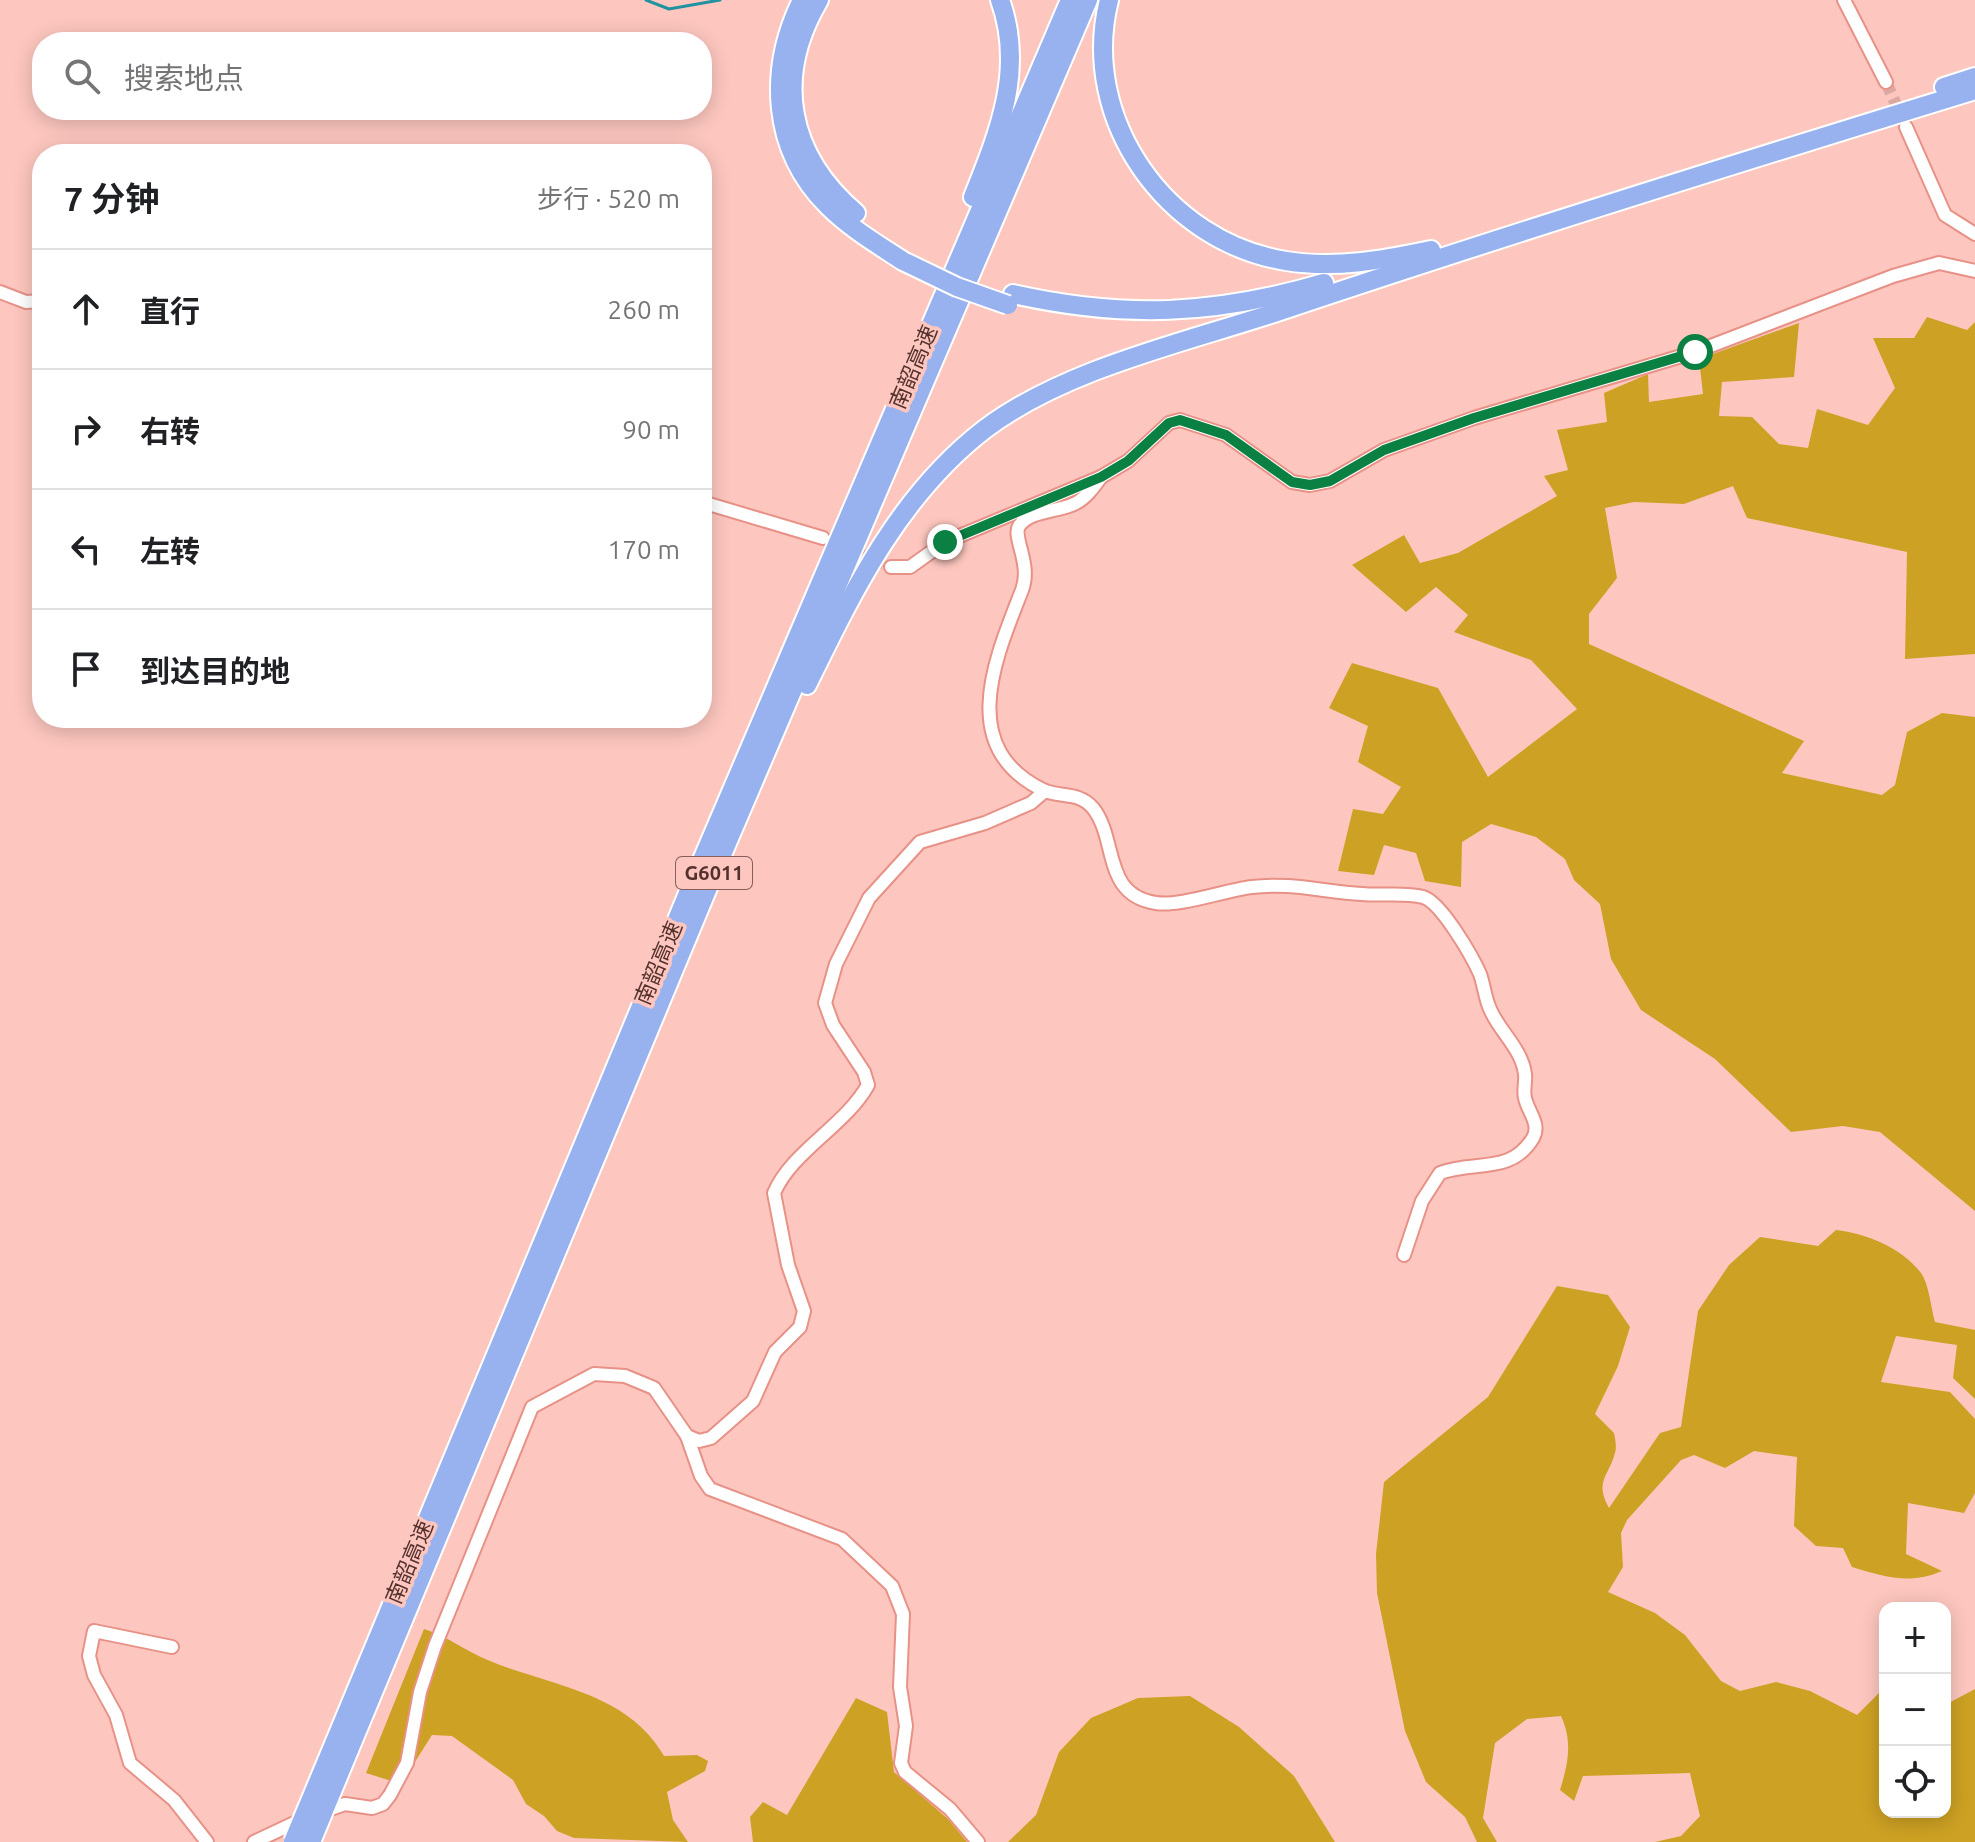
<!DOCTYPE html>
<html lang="zh">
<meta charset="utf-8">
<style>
body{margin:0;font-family:Ubuntu,"Noto Sans SC",sans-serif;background:#f6f6f6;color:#202124}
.controls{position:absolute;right:24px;bottom:24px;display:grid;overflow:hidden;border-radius:16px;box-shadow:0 4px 20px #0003}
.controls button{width:72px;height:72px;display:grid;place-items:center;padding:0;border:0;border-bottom:2px solid #e0e0e0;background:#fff;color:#202124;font:40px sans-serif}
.stop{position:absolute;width:24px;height:24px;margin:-18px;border:6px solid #0b8043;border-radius:50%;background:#fff}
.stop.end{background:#0b8043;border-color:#fff;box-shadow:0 2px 8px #0008}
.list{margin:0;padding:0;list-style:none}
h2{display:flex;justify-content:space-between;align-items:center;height:104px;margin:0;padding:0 32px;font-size:34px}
h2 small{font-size:26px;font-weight:400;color:#757577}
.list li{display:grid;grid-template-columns:52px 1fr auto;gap:24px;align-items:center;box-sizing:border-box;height:120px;padding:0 32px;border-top:2px solid #e0e0e0}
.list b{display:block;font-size:30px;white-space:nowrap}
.list em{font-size:26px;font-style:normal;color:#757577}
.icon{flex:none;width:44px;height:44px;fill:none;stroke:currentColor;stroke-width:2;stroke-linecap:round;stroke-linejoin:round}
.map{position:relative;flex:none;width:1975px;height:1842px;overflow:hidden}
.search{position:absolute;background:#fff;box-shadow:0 4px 20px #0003;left:32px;top:32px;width:680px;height:88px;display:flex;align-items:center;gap:20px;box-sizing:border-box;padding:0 28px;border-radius:32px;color:#757577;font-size:30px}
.panel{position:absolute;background:#fff;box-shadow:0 4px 20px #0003;left:32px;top:144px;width:680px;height:584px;border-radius:32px}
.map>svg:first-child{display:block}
.green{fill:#cda123}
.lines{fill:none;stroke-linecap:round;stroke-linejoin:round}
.stream{stroke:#2192a0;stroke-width:3}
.minor-tunnel{stroke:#dba9a2;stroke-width:12;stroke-dasharray:12 6;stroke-linecap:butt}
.minor-casing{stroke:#e79187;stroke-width:16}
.highway-casing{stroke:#fff;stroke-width:22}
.minor{stroke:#fff;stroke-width:12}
.highway{stroke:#98b1ef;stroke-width:18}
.highway-bridge-casing{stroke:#fff;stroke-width:22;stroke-linecap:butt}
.highway-bridge{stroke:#98b1ef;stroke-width:18}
.route{stroke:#0b8043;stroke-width:10}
.labels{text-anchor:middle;stroke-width:7;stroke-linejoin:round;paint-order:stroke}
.shield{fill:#fdc7bf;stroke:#875e59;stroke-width:2}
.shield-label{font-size:20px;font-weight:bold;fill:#55312d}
.street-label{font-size:22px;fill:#55312d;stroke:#fdc7bf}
</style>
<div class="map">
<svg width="1975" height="1842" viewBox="0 0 1975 1842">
<rect width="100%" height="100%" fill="#fdc7bf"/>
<g class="green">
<polygon points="1927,317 1967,330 1975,322 1975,654 1905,659 1907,552 1747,518 1733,486 1684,504 1634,502 1605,508 1617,578 1589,614 1589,644 1804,741 1782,773 1882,795 1895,785 1907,732 1942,713 1975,717 1975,1211 1880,1132 1843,1126 1791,1132 1715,1059 1641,1010 1611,959 1600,904 1574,880 1565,859 1536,837 1491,824 1462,842 1461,887 1425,881 1416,853 1384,845 1374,875 1338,871 1353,809 1383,814 1401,787 1358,762 1368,726 1329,708 1352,663 1438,688 1488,777 1577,709 1531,660 1454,632 1468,615 1436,587 1406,612 1352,565 1404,535 1420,563 1458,553 1557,496 1544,476 1568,470 1557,430 1607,422 1604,393 1648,374 1649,402 1703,394 1699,359 1799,323 1794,377 1722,382 1719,416 1752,417 1779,444 1808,448 1817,409 1868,425 1895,388 1873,338 1914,338"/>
<path d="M1836,1230C1866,1233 1902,1248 1921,1273C1929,1284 1931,1308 1935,1322L1975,1330V1399L1953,1378L1957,1345L1896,1336L1881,1382L1950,1392L1975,1419V1493L1964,1513L1908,1503L1906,1554L1942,1571C1910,1585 1885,1577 1852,1567L1843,1548L1816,1546L1794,1526L1797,1457L1754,1451L1725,1468L1694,1455L1681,1460L1627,1520L1621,1533L1623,1567L1608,1592L1655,1613L1685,1635L1721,1681L1740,1691L1776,1682L1810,1691L1857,1715L1885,1687V1812H1945V1705L1975,1689V1842H1655L1681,1836L1700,1816L1690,1773L1583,1776L1574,1801L1560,1790C1568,1764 1573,1742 1561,1716L1527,1719L1495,1743L1483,1818L1497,1842H1477L1465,1817L1426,1782L1405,1731L1377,1593L1376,1554L1384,1482L1488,1397L1557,1286L1608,1295L1630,1327L1618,1366L1595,1414L1614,1433C1615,1438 1617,1447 1615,1453C1609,1476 1594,1481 1609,1508L1660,1433L1681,1427L1698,1311L1729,1265L1760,1237L1818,1246Z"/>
<path d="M424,1629C450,1637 466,1652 490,1661C553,1687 627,1692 664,1756L697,1755L708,1761L705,1771L667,1792L673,1820L688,1842L574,1838L557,1831L544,1816L526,1804L513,1780L452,1736L432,1735L401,1784L366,1773Z"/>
<polygon points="1190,1696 1239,1727 1294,1776 1335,1842 1008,1842 1036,1815 1059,1752 1091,1718 1138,1698"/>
<polygon points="856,1698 887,1712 894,1772 948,1819 967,1842 753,1842 750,1817 763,1802 787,1815"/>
</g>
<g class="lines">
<polyline class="stream" points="646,0 669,9 720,0"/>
<g class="minor-tunnel">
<polyline points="1886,82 1903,120"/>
<polyline points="823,538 891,567"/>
</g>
<defs>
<g id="minor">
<polyline points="1844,0 1886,82"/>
<polyline points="1906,127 1945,215 1975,234"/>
<polyline points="0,292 26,302 42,301"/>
<path d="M1101,477C1094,487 1086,498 1076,503C1060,512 1030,510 1019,526C1012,537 1032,564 1022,590C996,657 955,747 1043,790C1060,798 1078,791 1093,808C1118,840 1102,895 1156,903C1179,907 1226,890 1252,887C1289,882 1325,892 1362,894C1381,896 1404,892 1423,897C1441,902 1472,956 1480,974C1484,985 1485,998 1490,1009C1499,1031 1522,1049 1525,1074C1526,1082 1523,1090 1525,1098C1528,1112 1541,1124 1533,1138C1511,1175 1474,1160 1440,1173L1422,1201L1404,1255"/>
<polyline points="702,502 823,538"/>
<polyline points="891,567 910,567 945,542 1101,477 1128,461 1169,423 1180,420 1226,435 1292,482 1310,485 1330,481 1384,450 1474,418 1695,352 1893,276 1939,263 1975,271"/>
<polyline points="687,1436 701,1476 710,1489 842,1539 892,1586 903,1614 900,1687 906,1726 901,1763 905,1772 950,1809 978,1842"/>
<polyline points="172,1647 94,1631 89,1656 94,1675 116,1715 130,1763 174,1800 207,1842"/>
<path d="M322,1812L345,1804L372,1808L383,1804L390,1795L407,1763L420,1692L435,1646L532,1407L594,1374L625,1376L654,1388L687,1436L699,1441L711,1438L753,1401L775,1352L800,1327L804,1311L788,1265L774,1193C792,1151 845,1126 868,1085L864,1072L833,1025L825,1003L836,964L869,898L920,842L985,823L1031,803L1045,791"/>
<polyline points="254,1842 305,1818"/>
</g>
<g id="highway">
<path d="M802,0C768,69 771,149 828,206C850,228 877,244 903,261"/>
<path d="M819,0C773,78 788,155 856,213"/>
<path d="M1109,0C1079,119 1166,242 1286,261C1336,269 1383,260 1431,250"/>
<polyline points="1944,87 1975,77"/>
<path d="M973,197C999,132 1025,69 1000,0"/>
<path d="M1013,294C1125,319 1214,315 1324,283"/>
<path d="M807,685C853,591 899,495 985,429C1066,368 1187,342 1283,310C1512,233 1744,161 1975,90"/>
<polyline points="334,1744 694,879 1070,0"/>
<polyline points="349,1750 709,885 1088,0"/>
</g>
</defs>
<use href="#minor" class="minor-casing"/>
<use href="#highway" class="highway-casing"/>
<use href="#minor" class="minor"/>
<use href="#highway" class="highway"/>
<defs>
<g id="highway-bridge">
<polyline points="903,261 957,287 1008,305"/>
<polyline points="293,1842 334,1744"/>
<polyline points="311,1842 349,1750"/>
</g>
</defs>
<use href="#highway-bridge" class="highway-bridge-casing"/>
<use href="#highway-bridge" class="highway-bridge"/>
</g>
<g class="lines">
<polyline class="route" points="945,542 1101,477 1128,461 1169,423 1180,420 1226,435 1292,482 1310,485 1330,481 1384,450 1474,418 1695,352"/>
</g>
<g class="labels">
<rect class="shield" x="676" y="857" width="76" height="32" rx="6"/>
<g class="shield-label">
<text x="714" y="880">G6011</text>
</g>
<g class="street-label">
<text transform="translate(913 367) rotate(-67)" y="8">南韶高速</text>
<text transform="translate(658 963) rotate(-67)" y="8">南韶高速</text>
<text transform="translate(409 1562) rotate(-67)" y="8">南韶高速</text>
</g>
</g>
</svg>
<div class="controls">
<button>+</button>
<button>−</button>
<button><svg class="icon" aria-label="locate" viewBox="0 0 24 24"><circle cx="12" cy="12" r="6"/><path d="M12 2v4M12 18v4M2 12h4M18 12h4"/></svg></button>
</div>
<div class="stop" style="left:1695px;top:352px"></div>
<div class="stop end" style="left:945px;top:542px"></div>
<div class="search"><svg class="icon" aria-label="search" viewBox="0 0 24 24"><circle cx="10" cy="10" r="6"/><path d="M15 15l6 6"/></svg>搜索地点</div>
<section class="panel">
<h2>7 分钟<small>步行 · 520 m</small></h2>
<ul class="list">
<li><svg class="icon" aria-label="ahead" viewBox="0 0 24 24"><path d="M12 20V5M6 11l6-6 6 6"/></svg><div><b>直行</b></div><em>260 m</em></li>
<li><svg class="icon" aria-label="right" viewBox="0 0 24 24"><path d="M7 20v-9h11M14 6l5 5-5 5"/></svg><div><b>右转</b></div><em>90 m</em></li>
<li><svg class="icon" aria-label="left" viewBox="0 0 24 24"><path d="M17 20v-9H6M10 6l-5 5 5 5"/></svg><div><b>左转</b></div><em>170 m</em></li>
<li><svg class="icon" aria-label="arrive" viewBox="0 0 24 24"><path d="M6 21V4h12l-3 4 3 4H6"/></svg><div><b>到达目的地</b></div></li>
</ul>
</section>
</div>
